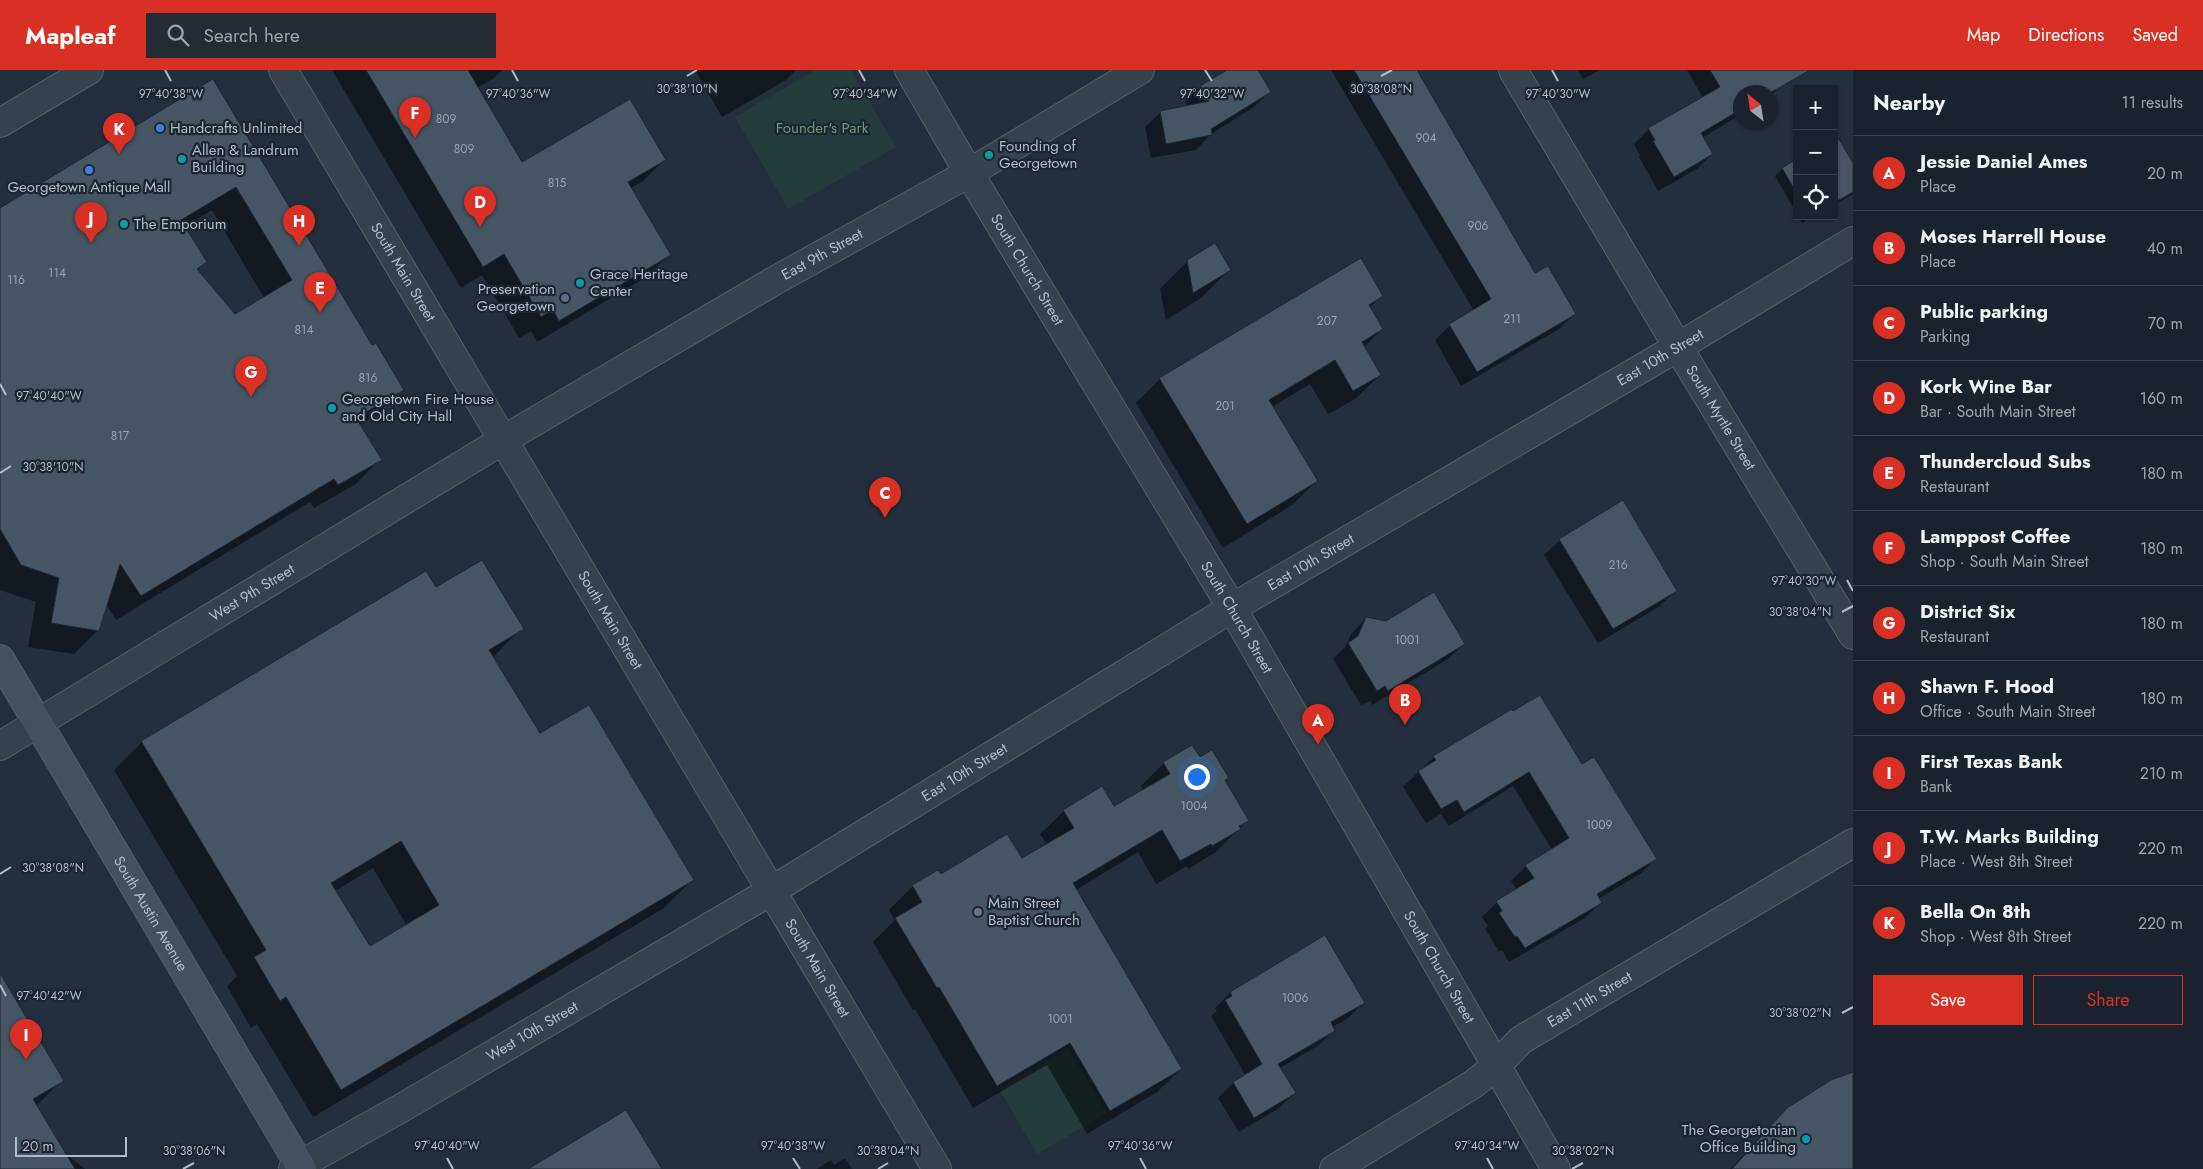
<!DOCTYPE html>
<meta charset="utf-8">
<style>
body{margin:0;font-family:Jost,sans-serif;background:#232b35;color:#f1f3f6}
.controls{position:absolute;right:15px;top:15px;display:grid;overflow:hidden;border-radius:0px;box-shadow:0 1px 4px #0004}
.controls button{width:45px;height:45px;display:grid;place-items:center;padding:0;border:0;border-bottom:1px solid #384049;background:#1a232d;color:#f1f3f6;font:25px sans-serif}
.compass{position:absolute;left:1733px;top:15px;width:45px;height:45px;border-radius:50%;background:#1a232d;box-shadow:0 1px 4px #0004;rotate:330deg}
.scale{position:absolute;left:15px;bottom:12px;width:112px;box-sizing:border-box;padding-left:5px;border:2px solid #b2bcc8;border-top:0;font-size:14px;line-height:18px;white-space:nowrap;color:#b2bcc8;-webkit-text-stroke:4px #1c2631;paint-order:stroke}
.you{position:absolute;left:1196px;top:706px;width:18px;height:18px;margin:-12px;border:4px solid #fff;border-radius:50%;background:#1a73e8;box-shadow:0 0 0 8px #1a73e833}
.badge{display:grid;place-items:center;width:32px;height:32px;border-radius:50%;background:#d93025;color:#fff;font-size:16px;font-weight:700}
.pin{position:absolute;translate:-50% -41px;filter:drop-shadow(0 1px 2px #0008)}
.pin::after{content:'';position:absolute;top:26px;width:18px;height:15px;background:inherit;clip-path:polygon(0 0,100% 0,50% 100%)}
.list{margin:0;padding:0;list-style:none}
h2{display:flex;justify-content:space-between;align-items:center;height:65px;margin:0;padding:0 20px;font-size:21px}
h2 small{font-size:16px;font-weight:400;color:#9fa4aa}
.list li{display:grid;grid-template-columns:32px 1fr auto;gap:15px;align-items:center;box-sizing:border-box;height:75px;padding:0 20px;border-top:1px solid #384049}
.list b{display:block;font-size:19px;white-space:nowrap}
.list p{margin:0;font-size:16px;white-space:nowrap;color:#9fa4aa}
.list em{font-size:16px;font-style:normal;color:#9fa4aa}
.actions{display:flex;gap:10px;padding:15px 20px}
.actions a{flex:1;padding:11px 0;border:1px solid #d93025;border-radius:0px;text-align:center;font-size:18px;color:#d93025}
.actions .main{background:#d93025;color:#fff}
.icon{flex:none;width:28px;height:28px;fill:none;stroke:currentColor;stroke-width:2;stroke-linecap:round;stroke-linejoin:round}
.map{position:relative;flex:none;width:1853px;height:1099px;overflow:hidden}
header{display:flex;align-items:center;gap:30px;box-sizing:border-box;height:70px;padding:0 25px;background:#d93025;color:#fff}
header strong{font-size:24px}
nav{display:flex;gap:28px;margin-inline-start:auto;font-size:18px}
.search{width:350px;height:45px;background:#232b35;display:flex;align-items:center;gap:12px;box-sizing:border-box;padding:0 18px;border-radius:0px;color:#9fa4aa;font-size:19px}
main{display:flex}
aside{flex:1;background:#1a232d}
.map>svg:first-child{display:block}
.green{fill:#253c3d}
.shadow{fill:#0007;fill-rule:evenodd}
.building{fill:#465563;stroke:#1e2833;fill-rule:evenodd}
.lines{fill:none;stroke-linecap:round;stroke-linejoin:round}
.street-casing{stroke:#555f6a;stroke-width:30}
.secondary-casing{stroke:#555f6a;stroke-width:30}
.street{stroke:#37414c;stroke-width:28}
.secondary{stroke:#45505f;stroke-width:28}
.ticks{fill:none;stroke:#b2bcc8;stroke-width:2}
.shop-dot{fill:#3f7fe0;stroke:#1c2631;stroke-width:2}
.culture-dot{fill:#0f9aa8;stroke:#1c2631;stroke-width:2}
.service-dot{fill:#5c6f8a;stroke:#1c2631;stroke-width:2}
.worship-dot{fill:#6b7280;stroke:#1c2631;stroke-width:2}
.labels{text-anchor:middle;stroke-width:4.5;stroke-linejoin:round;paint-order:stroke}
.number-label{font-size:12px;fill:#97a2af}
.poi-label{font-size:15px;fill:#b2bcc8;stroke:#1c2631;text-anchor:start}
.park-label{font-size:15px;fill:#699971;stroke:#1c2631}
.street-label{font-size:15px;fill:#b2bcc8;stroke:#1c2631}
.ticks-label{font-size:12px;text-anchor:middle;fill:#b2bcc8;stroke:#1c2631;stroke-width:4.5;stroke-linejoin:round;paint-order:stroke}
</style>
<header>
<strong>Mapleaf</strong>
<div class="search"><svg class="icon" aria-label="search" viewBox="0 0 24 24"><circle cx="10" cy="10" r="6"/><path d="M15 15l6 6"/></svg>Search here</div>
<nav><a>Map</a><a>Directions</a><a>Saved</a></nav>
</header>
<main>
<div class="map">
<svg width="1853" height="1099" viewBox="0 0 1853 1099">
<rect width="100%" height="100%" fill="#232f3c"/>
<g class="green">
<polygon points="815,0 851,0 896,77 788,139 735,47"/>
<polygon points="1068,978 1107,1043 1037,1084 999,1019"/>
</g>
<g class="shadow">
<polygon points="332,0 502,0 494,8 477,18 522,94 664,90 643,111 631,118 670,184 648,206 537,272 531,261 519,268 482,205 461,218"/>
<polygon points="695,0 796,0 786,10 722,47"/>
<polygon points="1229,0 1256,0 1269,22 1254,37 1211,64 1196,80 1151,88 1145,57 1161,42 1188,37 1185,32 1200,17"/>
<polygon points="1331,0 1412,0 1535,205 1574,244 1559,259 1461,316 1435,270 1450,255 1474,241"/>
<polygon points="1578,0 1600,0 1583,9"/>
<polygon points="1687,0 1772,0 1781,16 1770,26 1770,22 1740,22 1740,45 1702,68 1712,84 1697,99 1658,121 1639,87 1640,85 1634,74 1649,59 1703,28"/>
<path d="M213,11L372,277L402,320L378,344L359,355L380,389L356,414L314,438L310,432L116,550L106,534L98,560L74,584L28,577L36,532L0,520V139ZM212,140L264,228L234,246L197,201L205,192L184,157Z"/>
<polygon points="1834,69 1853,96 1853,124 1834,135"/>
<polygon points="1797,91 1797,144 1775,106 1782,99"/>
<polygon points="1798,146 1814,146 1802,153"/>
<polygon points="1188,191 1229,200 1201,228 1166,250 1160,219"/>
<polygon points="1381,226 1369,238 1382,259 1364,277 1380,305 1355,329 1328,344 1310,314 1272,337 1317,411 1292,435 1223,478 1136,333 1160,309"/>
<polygon points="1560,470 1675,521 1660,536 1598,573 1544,485"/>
<path d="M426,503L435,519L522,558L492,588L540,665L692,810L664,838L313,1047L257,954L251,958L227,916L237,906L114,700L142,672ZM373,798L407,856L369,878L335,821Z"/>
<polygon points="1367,548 1463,574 1448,589 1372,635 1370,631 1361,635 1333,589 1346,576 1351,564"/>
<polygon points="1434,687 1582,696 1655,789 1640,804 1598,829 1600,833 1585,848 1509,892 1502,880 1499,881 1485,859 1488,856 1482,847 1497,832 1517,820 1511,811 1526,796 1552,780 1513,716 1449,756 1441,744 1426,753 1403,717"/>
<polygon points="1199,689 1227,708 1224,711 1247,750 1216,782 1188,799 1187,796 1156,814 1138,782 1076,820 1181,999 1157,1022 1087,1064 1047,995 973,1038 915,939 913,940 873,872 895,850 889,840 913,816 938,802 940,806 1021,790 1047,775 1040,764 1064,741 1113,738 1143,721 1141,716 1164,693"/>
<polygon points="1325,867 1363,933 1348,948 1332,957 1334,960 1319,975 1280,998 1294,1023 1279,1038 1239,1062 1218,1028 1233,1013 1246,1006 1211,946 1217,941 1215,938 1230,923"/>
<polygon points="0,905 62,1010 36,1036 63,1082 85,1099 0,1099"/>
<polygon points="1853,1004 1853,1099 1730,1099 1788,1039"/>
<polygon points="845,1088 852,1099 817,1099 831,1090 834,1095"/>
</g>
<g class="building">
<polygon points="366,0 468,0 522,92 630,29 666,90 628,112 671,185 559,251 553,240 541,247 504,184 483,197"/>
<polygon points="1227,0 1258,0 1271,22 1211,59 1212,65 1166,74 1160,41 1209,31 1200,16"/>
<polygon points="1354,0 1417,0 1535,203 1548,196 1576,244 1477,302 1449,254 1491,229"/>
<polygon points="1710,0 1810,0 1770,23 1740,22 1740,40 1701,63 1713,84 1674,107 1653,71 1655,70 1648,58 1720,17"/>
<path d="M213,9L372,275L376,273L404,320L356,348L382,390L338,415L334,409L141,526L120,494L99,561L51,553L59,508L21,495L0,459V138ZM236,117L292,210L235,244L197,199L207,192L181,150Z"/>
<polygon points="1837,66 1853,93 1853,122 1834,133 1834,68"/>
<polygon points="1797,89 1797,124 1782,98"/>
<polygon points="1215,173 1231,200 1193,223 1187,190"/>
<polygon points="1361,188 1383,226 1369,235 1383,259 1362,272 1381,305 1353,321 1335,290 1269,330 1318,411 1247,454 1159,308"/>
<polygon points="1623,430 1677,521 1613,559 1559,469"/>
<path d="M482,490L524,559L489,580L540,663L589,635L694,810L341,1020L286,927L280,931L254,887L266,880L141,671L426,501L436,517ZM401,771L439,835L370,876L331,813Z"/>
<polygon points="1434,522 1465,574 1388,621 1385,616 1377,621 1348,573 1358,566 1366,547 1386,551"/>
<polygon points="1540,625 1582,694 1594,687 1657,789 1597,824 1602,833 1525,878 1517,866 1515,867 1499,843 1502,841 1496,831 1534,808 1525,795 1569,768 1529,702 1464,742 1457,730 1441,739 1418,701 1436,690 1433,686 1512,639 1513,641"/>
<polygon points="1192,675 1200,687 1212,680 1229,708 1225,710 1249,751 1239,756 1241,759 1212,776 1211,774 1180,791 1162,760 1073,813 1182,999 1110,1041 1070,973 997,1016 939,917 937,918 895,848 922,832 912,815 938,800 941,804 1007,764 1022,788 1074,758 1063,740 1102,716 1114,736 1170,704 1163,692"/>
<polygon points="1325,865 1365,933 1331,952 1335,961 1278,994 1296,1023 1254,1048 1233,1012 1262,994 1225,930 1232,926 1230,922"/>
<polygon points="0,903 64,1011 33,1029 75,1099 0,1099"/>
<polygon points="1853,1002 1853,1099 1732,1099 1787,1038 1831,1010"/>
<polygon points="626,1040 662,1099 528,1099"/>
</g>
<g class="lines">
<defs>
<g id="street">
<path id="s1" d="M283,0L937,1099"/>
<path id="s2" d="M909,0L969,103L1232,538L1556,1099"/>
<path id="s3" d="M1513,0L1678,277L1853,565"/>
<polyline points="0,53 89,0"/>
<path id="s4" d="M0,676L503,370L774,211L969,103L1140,0"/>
<path id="s5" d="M293,1099L405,1036L771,821L1232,538L1678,277L1853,171"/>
<path id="s6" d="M1334,1099L1472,1015L1495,997L1521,970L1853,773"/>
</g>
<g id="secondary">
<path id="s7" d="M0,589L302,1099"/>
</g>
</defs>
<use href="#street" class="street-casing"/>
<use href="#secondary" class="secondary-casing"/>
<use href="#street" class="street"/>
<use href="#secondary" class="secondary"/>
</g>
<path class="ticks" d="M165,0L171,11M512,0L518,11M859,0L865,11M1205,0L1212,11M1552,0L1558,11M687,6L697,0M1381,6L1392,0M0,314L6,325M0,403L11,396M1847,510L1853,521M1842,542L1853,536M0,804L11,797M0,915L6,926M1842,943L1853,937M447,1088L453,1099M793,1088L800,1099M1140,1088L1146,1099M1487,1088L1493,1099M183,1099L194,1093M878,1099L888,1093M1572,1099L1583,1093"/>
<g class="shop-dot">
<circle cx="160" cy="58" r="5"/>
<circle cx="89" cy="100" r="5"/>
</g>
<g class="culture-dot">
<circle cx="989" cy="85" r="5"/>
<circle cx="182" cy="89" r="5"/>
<circle cx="124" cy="154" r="5"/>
<circle cx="580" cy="213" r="5"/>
<circle cx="332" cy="338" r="5"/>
<circle cx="1806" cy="1069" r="5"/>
</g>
<circle class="service-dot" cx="565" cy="228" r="5"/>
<circle class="worship-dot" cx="978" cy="842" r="5"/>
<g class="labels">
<g class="number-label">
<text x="446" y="53">809</text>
<text x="1426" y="72">904</text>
<text x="464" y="83">809</text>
<text x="557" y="117">815</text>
<text x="1478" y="160">906</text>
<text x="57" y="207">114</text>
<text x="16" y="214">116</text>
<text x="1512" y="253">211</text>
<text x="1327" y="255">207</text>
<text x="304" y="264">814</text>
<text x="368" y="312">816</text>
<text x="1225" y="340">201</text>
<text x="120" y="370">817</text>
<text x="1618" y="499">216</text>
<text x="1407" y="574">1001</text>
<text x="1194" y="740">1004</text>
<text x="1599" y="759">1009</text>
<text x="1295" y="932">1006</text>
<text x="1060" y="953">1001</text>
</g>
<g class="poi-label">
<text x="170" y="63">Handcrafts Unlimited</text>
<text x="999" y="81">Founding of<tspan x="999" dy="17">Georgetown</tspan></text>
<text x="192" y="85">Allen &amp; Landrum<tspan x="192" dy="17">Building</tspan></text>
<text x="89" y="122" text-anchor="middle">Georgetown Antique Mall</text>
<text x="134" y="159">The Emporium</text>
<text x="590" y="209">Grace Heritage<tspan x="590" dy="17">Center</tspan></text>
<text x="555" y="224" text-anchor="end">Preservation<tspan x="555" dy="17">Georgetown</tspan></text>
<text x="342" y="334">Georgetown Fire House<tspan x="342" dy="17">and Old City Hall</tspan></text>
<text x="988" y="838">Main Street<tspan x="988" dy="17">Baptist Church</tspan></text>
<text x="1796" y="1065" text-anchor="end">The Georgetonian<tspan x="1796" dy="17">Office Building</tspan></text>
</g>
<g class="park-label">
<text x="822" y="63">Founder's Park</text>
</g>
<g class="street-label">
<text dy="5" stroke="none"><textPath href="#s4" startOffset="958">East 9th Street</textPath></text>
<text dy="5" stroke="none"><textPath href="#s2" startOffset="232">South Church Street</textPath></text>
<text dy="5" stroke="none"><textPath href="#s1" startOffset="235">South Main Street</textPath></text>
<text dy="5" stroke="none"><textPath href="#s5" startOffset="1590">East 10th Street</textPath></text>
<text dy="5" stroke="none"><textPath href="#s3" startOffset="405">South Myrtle Street</textPath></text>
<text dy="5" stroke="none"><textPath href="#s5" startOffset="1185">East 10th Street</textPath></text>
<text dy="5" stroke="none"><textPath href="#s4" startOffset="295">West 9th Street</textPath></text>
<text dy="5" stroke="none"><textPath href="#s2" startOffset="638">South Church Street</textPath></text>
<text dy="5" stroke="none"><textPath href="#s1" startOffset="640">South Main Street</textPath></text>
<text dy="5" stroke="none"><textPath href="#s5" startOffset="780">East 10th Street</textPath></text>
<text dy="5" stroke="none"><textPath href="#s7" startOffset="296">South Austin Avenue</textPath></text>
<text dy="5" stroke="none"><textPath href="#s1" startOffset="1045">South Main Street</textPath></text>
<text dy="5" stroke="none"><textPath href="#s2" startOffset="1042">South Church Street</textPath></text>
<text dy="5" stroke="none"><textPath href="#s6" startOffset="308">East 11th Street</textPath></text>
<text dy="5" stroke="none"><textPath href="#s5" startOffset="276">West 10th Street</textPath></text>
</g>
</g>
<g class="ticks-label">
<text x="687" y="23">30°38'10"N</text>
<text x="1381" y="23">30°38'08"N</text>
<text x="171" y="28">97°40'38"W</text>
<text x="518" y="28">97°40'36"W</text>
<text x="1212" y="28">97°40'32"W</text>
<text x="1558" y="28">97°40'30"W</text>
<text x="865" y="28">97°40'34"W</text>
<text x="49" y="330">97°40'40"W</text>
<text x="53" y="401">30°38'10"N</text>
<text x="1804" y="515">97°40'30"W</text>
<text x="1800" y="546">30°38'04"N</text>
<text x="53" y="802">30°38'08"N</text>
<text x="49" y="930">97°40'42"W</text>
<text x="1800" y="947">30°38'02"N</text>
<text x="447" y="1080">97°40'40"W</text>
<text x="793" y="1080">97°40'38"W</text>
<text x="1140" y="1080">97°40'36"W</text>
<text x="1487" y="1080">97°40'34"W</text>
<text x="194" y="1085">30°38'06"N</text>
<text x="888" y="1085">30°38'04"N</text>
<text x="1583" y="1085">30°38'02"N</text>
</g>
</svg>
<div class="controls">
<button>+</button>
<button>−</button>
<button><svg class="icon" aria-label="locate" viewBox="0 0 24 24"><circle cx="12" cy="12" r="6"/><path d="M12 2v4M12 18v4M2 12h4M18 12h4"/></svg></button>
</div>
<svg class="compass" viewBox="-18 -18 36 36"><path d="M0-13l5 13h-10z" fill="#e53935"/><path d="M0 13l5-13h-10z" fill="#9fa4aa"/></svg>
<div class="scale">20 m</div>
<div class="you"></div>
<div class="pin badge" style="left:1318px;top:675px">A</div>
<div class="pin badge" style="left:1405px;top:655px">B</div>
<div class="pin badge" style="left:885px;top:448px">C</div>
<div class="pin badge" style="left:480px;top:157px">D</div>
<div class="pin badge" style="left:320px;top:243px">E</div>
<div class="pin badge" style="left:415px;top:68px">F</div>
<div class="pin badge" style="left:251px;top:327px">G</div>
<div class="pin badge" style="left:299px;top:176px">H</div>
<div class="pin badge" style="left:26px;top:990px">I</div>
<div class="pin badge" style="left:91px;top:173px">J</div>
<div class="pin badge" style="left:119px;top:84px">K</div>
</div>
<aside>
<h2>Nearby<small>11 results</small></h2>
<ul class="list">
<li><span class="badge">A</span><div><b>Jessie Daniel Ames</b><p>Place</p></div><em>20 m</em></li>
<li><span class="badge">B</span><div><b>Moses Harrell House</b><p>Place</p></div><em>40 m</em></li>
<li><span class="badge">C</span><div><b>Public parking</b><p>Parking</p></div><em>70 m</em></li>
<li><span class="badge">D</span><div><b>Kork Wine Bar</b><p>Bar · South Main Street</p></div><em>160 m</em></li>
<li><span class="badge">E</span><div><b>Thundercloud Subs</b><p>Restaurant</p></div><em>180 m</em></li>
<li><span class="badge">F</span><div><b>Lamppost Coffee</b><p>Shop · South Main Street</p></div><em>180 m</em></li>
<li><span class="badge">G</span><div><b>District Six</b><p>Restaurant</p></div><em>180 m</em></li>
<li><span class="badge">H</span><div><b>Shawn F. Hood</b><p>Office · South Main Street</p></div><em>180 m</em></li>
<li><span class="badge">I</span><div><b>First Texas Bank</b><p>Bank</p></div><em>210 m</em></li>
<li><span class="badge">J</span><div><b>T.W. Marks Building</b><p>Place · West 8th Street</p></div><em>220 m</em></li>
<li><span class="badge">K</span><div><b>Bella On 8th</b><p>Shop · West 8th Street</p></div><em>220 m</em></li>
</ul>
<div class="actions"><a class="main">Save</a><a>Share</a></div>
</aside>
</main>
